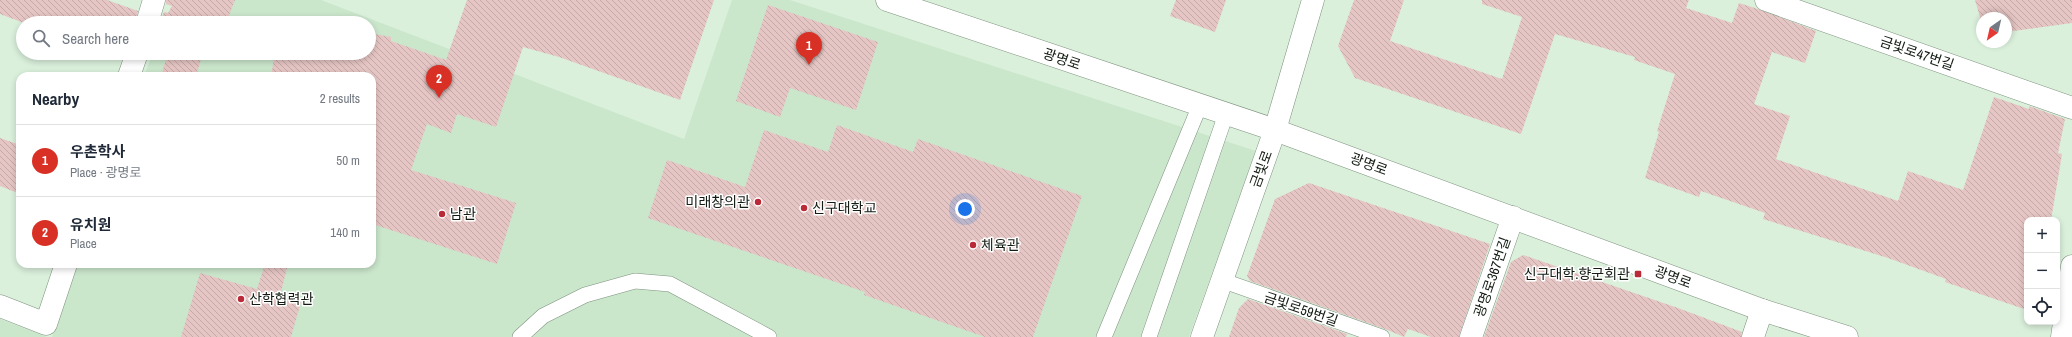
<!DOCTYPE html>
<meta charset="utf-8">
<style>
body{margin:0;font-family:"Archivo Narrow","Noto Sans KR",sans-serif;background:#f2f2f3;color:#1f2937}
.controls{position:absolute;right:12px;bottom:12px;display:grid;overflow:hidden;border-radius:8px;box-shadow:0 2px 6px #0003}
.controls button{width:36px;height:36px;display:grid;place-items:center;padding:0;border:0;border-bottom:1px solid #e0e1e3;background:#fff;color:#1f2937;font:20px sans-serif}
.compass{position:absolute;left:1976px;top:12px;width:36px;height:36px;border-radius:50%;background:#fff;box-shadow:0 2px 6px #0003;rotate:214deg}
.you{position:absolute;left:965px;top:209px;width:14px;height:14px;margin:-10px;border:3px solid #fff;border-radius:50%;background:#1a73e8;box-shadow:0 0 0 6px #1a73e833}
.badge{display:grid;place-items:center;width:26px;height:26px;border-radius:50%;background:#d93025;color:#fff;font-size:13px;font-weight:700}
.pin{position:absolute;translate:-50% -33px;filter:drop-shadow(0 1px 2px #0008)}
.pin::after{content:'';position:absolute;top:21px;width:14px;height:12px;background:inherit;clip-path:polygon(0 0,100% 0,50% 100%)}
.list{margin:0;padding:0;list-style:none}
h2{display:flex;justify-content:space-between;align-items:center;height:52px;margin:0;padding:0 16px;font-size:17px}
h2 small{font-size:13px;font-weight:400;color:#747a83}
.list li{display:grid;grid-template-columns:26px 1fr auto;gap:12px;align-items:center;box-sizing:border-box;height:72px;padding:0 16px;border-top:1px solid #e0e1e3}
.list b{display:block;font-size:15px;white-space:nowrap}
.list p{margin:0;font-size:13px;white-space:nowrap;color:#747a83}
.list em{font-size:13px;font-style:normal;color:#747a83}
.icon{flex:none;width:22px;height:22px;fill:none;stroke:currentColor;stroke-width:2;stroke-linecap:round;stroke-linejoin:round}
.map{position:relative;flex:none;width:2072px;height:337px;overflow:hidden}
.search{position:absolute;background:#fff;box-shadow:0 2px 6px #0003;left:16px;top:16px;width:360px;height:44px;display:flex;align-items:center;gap:10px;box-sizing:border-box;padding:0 14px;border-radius:22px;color:#747a83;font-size:15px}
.panel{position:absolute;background:#fff;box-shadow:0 2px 6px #0003;left:16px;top:72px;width:360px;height:196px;border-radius:12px}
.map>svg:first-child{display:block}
.built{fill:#cae6cb}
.building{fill:url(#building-back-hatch)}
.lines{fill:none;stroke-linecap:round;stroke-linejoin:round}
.lane-casing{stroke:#7e927f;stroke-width:16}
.street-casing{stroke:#7e927f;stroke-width:23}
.secondary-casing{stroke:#7e927f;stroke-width:23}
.lane{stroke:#fff;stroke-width:15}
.street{stroke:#fff;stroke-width:22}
.secondary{stroke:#fff;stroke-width:22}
.poi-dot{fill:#ba2937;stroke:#fff;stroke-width:1.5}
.labels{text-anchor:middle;stroke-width:3;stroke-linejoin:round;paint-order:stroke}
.street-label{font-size:14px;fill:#131b13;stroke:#fff}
.poi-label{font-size:14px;fill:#131b13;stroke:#fff;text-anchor:start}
</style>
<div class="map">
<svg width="2072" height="337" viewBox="0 0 2072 337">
<defs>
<pattern id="building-back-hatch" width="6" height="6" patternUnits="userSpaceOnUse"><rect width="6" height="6" fill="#e6c6c4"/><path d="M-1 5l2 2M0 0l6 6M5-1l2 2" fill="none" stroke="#c4aaa8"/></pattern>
</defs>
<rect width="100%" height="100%" fill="#daf0db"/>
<g class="built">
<polygon points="175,0 321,0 684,139 732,0 790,0 1256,151 1189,337 52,337 76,264 372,264 372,76 144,76 153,53 369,53 369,23 164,23"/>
<polygon points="0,319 47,337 0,337"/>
</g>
<g class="building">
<polygon points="0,0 107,0 138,11 135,23 24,23 0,14"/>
<polygon points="166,0 235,0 226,23 212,21 212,23 160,23 164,12 168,13 172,6 166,4"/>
<polygon points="467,0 714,0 680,100 559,57 523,47 496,127 457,114 451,133 427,124 411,170 516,203 497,264 372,224 372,76 271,76 275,53 369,53 369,33 391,37 391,41 446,60"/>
<polygon points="1176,0 1226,0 1215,32 1170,16"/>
<polygon points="1354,0 1404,0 1390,41 1502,79 1522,17 1482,4 1482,0 1689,0 1686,8 1732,23 1739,3 1758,9 1816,31 1805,63 1772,52 1754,104 1790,116 1776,159 1898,201 1908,171 1963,190 1994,97 2029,109 2029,106 2065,119 2058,153 2062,154 2051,220 2027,220 2027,310 1945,282 1946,279 1888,258 1763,219 1765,213 1701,191 1699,197 1645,178 1659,132 1657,131 1675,74 1634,60 1635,57 1555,34 1521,134 1355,78 1338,46"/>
<polygon points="1975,0 2072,0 2072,23 2006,32 2006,18 1982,18 1982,24"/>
<polygon points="768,5 878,42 856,110 790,88 780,117 736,101"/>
<polygon points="281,17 313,23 280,23"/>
<polygon points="168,53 203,53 196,76 161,76"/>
<polygon points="837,125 913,152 918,139 1082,196 1033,337 985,337 864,295 865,292 648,218 667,160 745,187 764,130 828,152"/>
<polygon points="0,138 20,145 20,194 0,186"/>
<polygon points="1309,183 1490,244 1459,337 1431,337 1408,329 1404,337 1385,329 1250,281 1247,276 1275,199"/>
<polygon points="1523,255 1678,308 1742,332 1741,337 1484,337 1511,262"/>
<polygon points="265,264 288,264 280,296 301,302 291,337 181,337 200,273 257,289"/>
<polygon points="1248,299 1347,334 1346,337 1229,337 1239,308"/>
</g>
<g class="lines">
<defs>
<g id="lane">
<polyline points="1221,280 1382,337"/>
<polyline points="520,337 543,316 585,295 635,281 670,284 769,337"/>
<polyline points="1104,337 1200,105"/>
<polyline points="1149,337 1226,114"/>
</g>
<g id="street">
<polyline points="1766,0 2072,108"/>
<polyline points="147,23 154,0"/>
<polyline points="129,76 137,53"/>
<polyline points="0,306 46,324 66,264"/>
<polyline points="1471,337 1513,217"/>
<polyline points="1753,337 1762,310"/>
<polyline points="2062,337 2072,266"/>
</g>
<g id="secondary">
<polyline points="887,0 1275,130 1762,310 1847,337"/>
<polyline points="1202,337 1275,130 1313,0"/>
</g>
</defs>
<use href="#lane" class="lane-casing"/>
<use href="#street" class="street-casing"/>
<use href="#secondary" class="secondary-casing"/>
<use href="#lane" class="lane"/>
<use href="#street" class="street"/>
<use href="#secondary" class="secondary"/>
</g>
<g class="poi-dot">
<circle cx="758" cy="202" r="4"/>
<circle cx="804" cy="208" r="4"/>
<circle cx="442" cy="214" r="4"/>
<circle cx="973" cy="245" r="4"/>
<rect x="1634" y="270" width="8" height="8" rx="2"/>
<circle cx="241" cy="299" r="4"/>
</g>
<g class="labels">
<g class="street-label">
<text transform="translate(1917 53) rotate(19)" y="5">금빛로47번길</text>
<text transform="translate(1062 59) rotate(19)" y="5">광명로</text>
<text transform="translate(1369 164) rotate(20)" y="5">광명로</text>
<text transform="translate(1261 169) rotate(-70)" y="5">금빛로</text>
<text transform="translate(1492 277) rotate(-71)" y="5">광명로367번길</text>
<text transform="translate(1673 277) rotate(20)" y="5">광명로</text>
<text transform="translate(1301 309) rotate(19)" y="5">금빛로59번길</text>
</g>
<g class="poi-label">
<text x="750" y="207" text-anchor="end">미래창의관</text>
<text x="812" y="213">신구대학교</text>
<text x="450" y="219">남관</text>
<text x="981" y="250">체육관</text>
<text x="1630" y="279" text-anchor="end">신구대학.향군회관</text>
<text x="249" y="304">산학협력관</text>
</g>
</g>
</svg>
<div class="controls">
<button>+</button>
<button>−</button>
<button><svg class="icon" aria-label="locate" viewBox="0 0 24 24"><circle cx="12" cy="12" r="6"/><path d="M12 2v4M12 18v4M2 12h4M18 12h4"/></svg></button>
</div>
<svg class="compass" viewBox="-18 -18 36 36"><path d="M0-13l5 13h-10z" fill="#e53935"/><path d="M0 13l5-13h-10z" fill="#747a83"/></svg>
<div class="you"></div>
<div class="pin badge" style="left:809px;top:65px">1</div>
<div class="pin badge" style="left:439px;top:98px">2</div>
<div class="search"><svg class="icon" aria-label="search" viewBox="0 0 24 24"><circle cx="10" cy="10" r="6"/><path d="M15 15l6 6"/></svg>Search here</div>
<section class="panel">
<h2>Nearby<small>2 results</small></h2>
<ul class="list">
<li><span class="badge">1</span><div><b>우촌학사</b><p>Place · 광명로</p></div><em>50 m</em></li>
<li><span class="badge">2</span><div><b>유치원</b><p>Place</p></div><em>140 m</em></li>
</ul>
</section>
</div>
